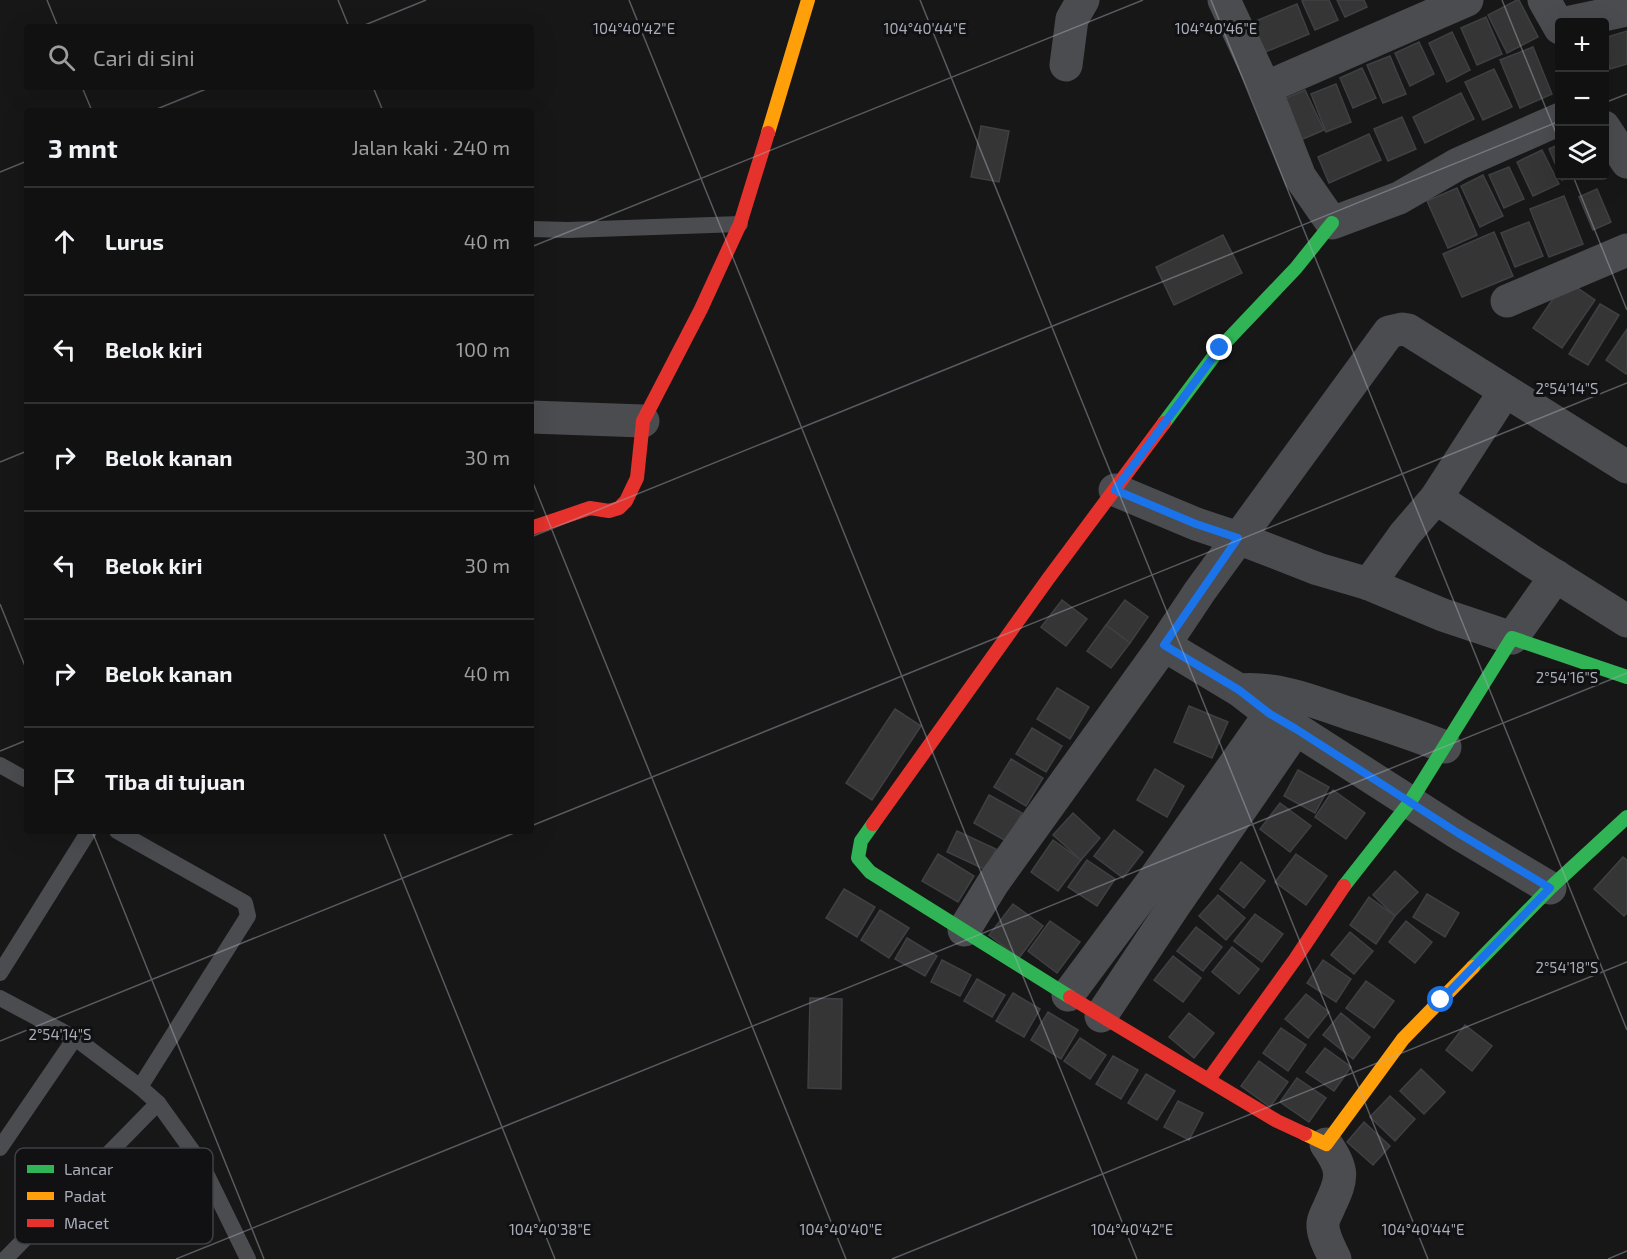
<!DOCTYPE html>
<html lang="id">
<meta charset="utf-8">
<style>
body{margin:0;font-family:"Exo 2",sans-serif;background:#1a1a1a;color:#f1f3f6}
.controls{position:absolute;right:18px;top:18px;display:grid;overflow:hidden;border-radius:6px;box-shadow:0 6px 24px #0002}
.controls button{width:54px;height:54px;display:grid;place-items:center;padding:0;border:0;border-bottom:2px solid #303131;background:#111;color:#f1f3f6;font:30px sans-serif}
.stop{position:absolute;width:18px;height:18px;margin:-14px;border:4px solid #1a73e8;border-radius:50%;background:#fff}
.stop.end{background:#1a73e8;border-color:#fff;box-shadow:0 2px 6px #0008}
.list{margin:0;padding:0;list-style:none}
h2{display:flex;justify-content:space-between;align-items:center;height:78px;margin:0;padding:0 24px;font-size:26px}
h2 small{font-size:20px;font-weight:400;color:#9c9d9f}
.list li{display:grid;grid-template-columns:39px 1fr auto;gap:18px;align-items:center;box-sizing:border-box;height:108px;padding:0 24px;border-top:2px solid #303131}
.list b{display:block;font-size:22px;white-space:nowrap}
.list em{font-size:20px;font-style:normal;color:#9c9d9f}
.icon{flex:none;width:33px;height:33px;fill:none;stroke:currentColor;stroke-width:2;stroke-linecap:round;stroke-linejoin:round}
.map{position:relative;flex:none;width:1627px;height:1259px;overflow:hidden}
.search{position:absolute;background:#111;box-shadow:0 6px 24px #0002;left:24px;top:24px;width:510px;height:66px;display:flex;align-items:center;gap:15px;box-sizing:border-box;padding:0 21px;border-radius:6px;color:#9c9d9f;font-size:22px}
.panel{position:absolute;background:#111;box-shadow:0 6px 24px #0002;left:24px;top:108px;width:510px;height:726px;border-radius:6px}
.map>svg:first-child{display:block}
.building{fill:#353536;stroke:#3f4043;stroke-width:1.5}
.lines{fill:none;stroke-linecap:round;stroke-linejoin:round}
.lane{stroke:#4b4c50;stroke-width:16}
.street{stroke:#4b4c50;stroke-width:33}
.fast{stroke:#30b455;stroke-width:14}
.slow{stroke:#ff9f0a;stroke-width:14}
.jam{stroke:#e5322d;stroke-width:14}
.route{stroke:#1a73e8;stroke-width:8}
.ticks{fill:none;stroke:#a8adb8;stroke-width:1.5;stroke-opacity:0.45}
.key{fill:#111113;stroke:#3e4045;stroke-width:1.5}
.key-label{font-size:16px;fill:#a8adb8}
.ticks-label{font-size:15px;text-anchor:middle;fill:#a8adb8;stroke:#111113;stroke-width:6;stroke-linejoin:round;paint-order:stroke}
</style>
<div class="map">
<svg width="1627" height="1259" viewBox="0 0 1627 1259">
<rect width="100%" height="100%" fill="#171717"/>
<g class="building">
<polygon points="1304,0 1329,0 1338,20 1315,30 1302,1"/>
<polygon points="1337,0 1364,0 1367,7 1345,17"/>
<polygon points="1517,0 1519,0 1538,37 1507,53 1488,15"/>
<polygon points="1297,4 1309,34 1263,53 1251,23"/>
<polygon points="1486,17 1502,54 1477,65 1461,28"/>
<polygon points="1627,31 1627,64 1610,69 1604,50 1604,38"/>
<polygon points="1452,32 1470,70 1447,82 1429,43"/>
<polygon points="1419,42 1434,74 1410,86 1395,53"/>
<polygon points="1533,47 1552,94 1520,108 1500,60"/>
<polygon points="1390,56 1406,94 1383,103 1367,65"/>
<polygon points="1362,68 1376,98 1353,108 1340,78"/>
<polygon points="1494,69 1512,107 1483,120 1465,82"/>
<polygon points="1336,84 1351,122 1326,132 1311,94"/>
<polygon points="1305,90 1324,130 1296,142 1277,102"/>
<polygon points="1461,93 1474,119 1425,143 1413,117"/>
<polygon points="1402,117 1416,149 1388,161 1374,129"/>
<polygon points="981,126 1009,131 999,182 971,177"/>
<polygon points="1369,134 1381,160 1329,183 1318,157"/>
<polygon points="1560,144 1560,175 1549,149"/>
<polygon points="1542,150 1559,184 1533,196 1517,162"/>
<polygon points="1509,167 1524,199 1504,208 1489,175"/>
<polygon points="1483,175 1503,216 1480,227 1461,186"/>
<polygon points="1560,176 1574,176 1562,180"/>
<polygon points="1457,188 1477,235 1448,248 1427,201"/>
<polygon points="1597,189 1611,222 1593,230 1579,197"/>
<polygon points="1564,196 1583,244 1549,257 1530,209"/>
<polygon points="1529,222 1543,256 1515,267 1501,233"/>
<polygon points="1494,232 1513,276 1462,297 1443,254"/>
<polygon points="1223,235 1242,273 1174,305 1156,267"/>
<polygon points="1566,280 1595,300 1562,348 1533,328"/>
<polygon points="1600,304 1619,315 1588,365 1569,354"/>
<polygon points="1627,329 1627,372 1626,374 1606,360"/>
<polygon points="1062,600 1087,619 1066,646 1041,627"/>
<polygon points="1125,600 1148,617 1130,643 1106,625"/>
<polygon points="1106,625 1130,643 1111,668 1087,651"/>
<polygon points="1057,688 1089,707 1070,739 1037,719"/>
<polygon points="1189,706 1228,722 1212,758 1174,742"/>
<polygon points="895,709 921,726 872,800 846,783"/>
<polygon points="1032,728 1062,746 1046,772 1016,754"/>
<polygon points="1011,759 1043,778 1026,806 994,787"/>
<polygon points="1155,769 1184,786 1167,817 1137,800"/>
<polygon points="1298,770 1329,787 1315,813 1284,796"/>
<polygon points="1333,790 1365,813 1346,839 1315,817"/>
<polygon points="989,795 1022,813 1006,841 974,823"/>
<polygon points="1280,803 1311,826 1290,852 1260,829"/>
<polygon points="1073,813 1100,838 1081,860 1053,835"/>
<polygon points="1114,830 1143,852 1123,878 1094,856"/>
<polygon points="957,831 996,849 986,870 947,852"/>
<polygon points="1053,840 1081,860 1058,891 1031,872"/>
<polygon points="938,854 974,876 958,902 922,881"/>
<polygon points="1296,854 1327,876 1306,905 1275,882"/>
<polygon points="1623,857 1627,860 1627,913 1624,916 1594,889"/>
<polygon points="1087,860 1115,879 1097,906 1068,887"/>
<polygon points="1241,862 1265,881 1244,908 1220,889"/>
<polygon points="1395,871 1418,892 1395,916 1373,895"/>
<polygon points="844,889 875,907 857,937 826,918"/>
<polygon points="1427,894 1459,913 1445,937 1413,917"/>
<polygon points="1218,895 1245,918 1226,940 1199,916"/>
<polygon points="1369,897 1395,916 1376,944 1350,925"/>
<polygon points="1013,904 1043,926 1019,958 989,935"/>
<polygon points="880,910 909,928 889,958 861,940"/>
<polygon points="1255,914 1283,934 1262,962 1234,941"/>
<polygon points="1050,921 1080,942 1057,973 1028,951"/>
<polygon points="1406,921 1432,942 1415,963 1389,942"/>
<polygon points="1196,927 1222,947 1203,971 1177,951"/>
<polygon points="1350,932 1373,951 1354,974 1331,955"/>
<polygon points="907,938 937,956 925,976 895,959"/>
<polygon points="1232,947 1259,969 1239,994 1212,972"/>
<polygon points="1173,956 1201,978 1183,1002 1154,980"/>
<polygon points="942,960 971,975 960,996 931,982"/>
<polygon points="1323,960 1351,979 1336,1002 1307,983"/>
<polygon points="977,979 1005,995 992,1017 964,1001"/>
<polygon points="1366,981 1394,1001 1374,1028 1346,1008"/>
<polygon points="1013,993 1040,1009 1024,1037 996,1021"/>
<polygon points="1306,994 1329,1012 1308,1038 1285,1019"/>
<polygon points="810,998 842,999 841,1089 808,1088"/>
<polygon points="1048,1012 1078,1030 1061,1059 1031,1040"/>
<polygon points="1189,1013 1214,1033 1194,1058 1169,1037"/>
<polygon points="1341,1013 1370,1037 1353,1059 1323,1035"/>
<polygon points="1465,1025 1492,1046 1472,1071 1446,1050"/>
<polygon points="1281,1028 1306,1045 1288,1071 1263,1053"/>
<polygon points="1080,1038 1106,1055 1090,1079 1064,1061"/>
<polygon points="1325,1048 1351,1067 1334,1091 1306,1072"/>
<polygon points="1113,1056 1138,1070 1121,1099 1096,1084"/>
<polygon points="1259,1061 1288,1082 1270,1107 1241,1086"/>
<polygon points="1421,1069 1445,1092 1424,1114 1400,1091"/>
<polygon points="1146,1074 1175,1091 1157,1120 1128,1103"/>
<polygon points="1297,1078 1326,1098 1309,1122 1280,1102"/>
<polygon points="1390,1096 1415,1119 1395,1141 1370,1117"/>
<polygon points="1178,1101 1203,1113 1189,1140 1164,1127"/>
<polygon points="1364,1122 1390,1146 1373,1165 1347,1142"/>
</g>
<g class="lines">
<g class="lane">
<polyline points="531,229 568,230 740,224"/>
<polyline points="0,765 25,779"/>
<polyline points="117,831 245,903 248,916 140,1087"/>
<polyline points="0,973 89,831"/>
<polyline points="0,998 75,1038 140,1087 158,1103 201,1163 248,1259"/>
<polyline points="0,1148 75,1038"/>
<polyline points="5,1259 158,1103"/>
</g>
<g class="street">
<polyline points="1224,0 1265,88 1300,177 1332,223 1399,198 1458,164 1560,119"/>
<polyline points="1544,0 1560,28"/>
<polyline points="1571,22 1627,10"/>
<polyline points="1066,65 1072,19 1083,0"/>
<polyline points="1265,88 1467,0"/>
<polyline points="1604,127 1627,162"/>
<polyline points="1507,301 1627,250"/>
<polyline points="531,417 643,421"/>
<polyline points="1115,490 1196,524 1238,538 1318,569 1369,584 1443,615 1512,638 1556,576"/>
<polyline points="1436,498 1530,560 1627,621"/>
<polyline points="1369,584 1405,534 1436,498 1505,391"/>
<polyline points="1164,645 1239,690 1270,714 1296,729 1458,833 1550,888"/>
<path d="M1239,690C1278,687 1312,701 1348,713C1381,724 1413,734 1445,747"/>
<polyline points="964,930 993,883 1164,645 1200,591 1389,332 1402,329 1408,330 1627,467"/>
<polyline points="1068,995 1152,882 1270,714"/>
<polyline points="1101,1016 1174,906 1296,729"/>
<path d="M1326,1144C1344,1169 1343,1178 1330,1205C1328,1211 1324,1216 1323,1223C1322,1235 1330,1248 1335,1259"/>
</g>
<g class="fast">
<polyline points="1164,423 1220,348 1296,268 1332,223"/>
<polyline points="873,824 861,841 858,858 870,872 1070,997"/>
<polyline points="1344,886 1410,802 1512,638 1627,677"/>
<polyline points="1473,967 1550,888 1627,817"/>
</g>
<g class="slow">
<polyline points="768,133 808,0"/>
<polyline points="1305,1134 1326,1144 1403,1039 1473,967"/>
</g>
<g class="jam">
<polyline points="531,528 590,508 609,511 619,508 626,501 637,478 643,421 701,309 740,224 768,133"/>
<polyline points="873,824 1048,579 1164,423"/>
<polyline points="1070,997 1277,1121 1305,1134"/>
<polyline points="1209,1079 1296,958 1344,886"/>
</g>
</g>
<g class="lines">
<polyline class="route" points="1220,348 1115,490 1196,524 1238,538 1164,645 1239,690 1270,714 1296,729 1458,833 1550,888 1441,1000"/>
</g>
<path class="ticks" d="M47,0L58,27M338,0L349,27M629,0L1137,1259M920,0L1428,1259M1211,0L1627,1030M1502,0L1560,143M360,27L426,0M82,87L92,111M373,87L383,111M1604,103L1627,94M152,111L211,87M0,172L27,161M1573,176L1627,310M531,247L1143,0M0,462L27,451M531,478L846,1259M531,537L1560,121M0,604L27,671M0,751L27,740M531,826L1627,383M92,831L264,1259M383,831L555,1259M0,1041L519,831M176,1259L1627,673M892,1259L1627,962M1608,1259L1627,1251"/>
<rect x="15" y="1148" width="198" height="96" rx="9" class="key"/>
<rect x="27" y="1165" width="27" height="8" fill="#30b455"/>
<rect x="27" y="1192" width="27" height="8" fill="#ff9f0a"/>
<rect x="27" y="1219" width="27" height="8" fill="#e5322d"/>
<g class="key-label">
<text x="64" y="1175">Lancar</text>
<text x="64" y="1202">Padat</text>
<text x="64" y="1229">Macet</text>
</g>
<g class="ticks-label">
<text x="634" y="34">104°40'42"E</text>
<text x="925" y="34">104°40'44"E</text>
<text x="1216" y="34">104°40'46"E</text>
<text x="1567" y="394">2°54'14"S</text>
<text x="1567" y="683">2°54'16"S</text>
<text x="1567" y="973">2°54'18"S</text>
<text x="60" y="1040">2°54'14"S</text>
<text x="550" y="1235">104°40'38"E</text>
<text x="841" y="1235">104°40'40"E</text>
<text x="1132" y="1235">104°40'42"E</text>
<text x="1423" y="1235">104°40'44"E</text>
</g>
</svg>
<div class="controls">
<button>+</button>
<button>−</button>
<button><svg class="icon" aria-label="layers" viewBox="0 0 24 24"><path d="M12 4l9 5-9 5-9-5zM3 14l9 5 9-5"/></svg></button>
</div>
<div class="stop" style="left:1441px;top:1000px"></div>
<div class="stop end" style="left:1220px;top:348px"></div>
<div class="search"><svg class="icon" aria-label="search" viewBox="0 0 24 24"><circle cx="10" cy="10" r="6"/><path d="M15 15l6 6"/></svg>Cari di sini</div>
<section class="panel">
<h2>3 mnt<small>Jalan kaki · 240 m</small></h2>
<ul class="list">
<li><svg class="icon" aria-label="ahead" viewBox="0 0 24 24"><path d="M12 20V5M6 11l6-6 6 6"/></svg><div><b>Lurus</b></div><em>40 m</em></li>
<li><svg class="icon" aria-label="left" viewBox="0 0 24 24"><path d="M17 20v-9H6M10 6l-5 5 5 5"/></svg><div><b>Belok kiri</b></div><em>100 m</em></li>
<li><svg class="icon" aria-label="right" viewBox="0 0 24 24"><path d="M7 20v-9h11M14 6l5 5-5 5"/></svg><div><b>Belok kanan</b></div><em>30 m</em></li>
<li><svg class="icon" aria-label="left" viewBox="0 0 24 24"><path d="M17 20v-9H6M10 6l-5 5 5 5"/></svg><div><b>Belok kiri</b></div><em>30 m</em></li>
<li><svg class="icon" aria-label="right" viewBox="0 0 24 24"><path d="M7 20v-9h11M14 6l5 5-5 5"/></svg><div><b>Belok kanan</b></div><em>40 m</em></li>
<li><svg class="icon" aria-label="arrive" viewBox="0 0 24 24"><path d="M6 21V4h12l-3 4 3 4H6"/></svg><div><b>Tiba di tujuan</b></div></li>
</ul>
</section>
</div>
